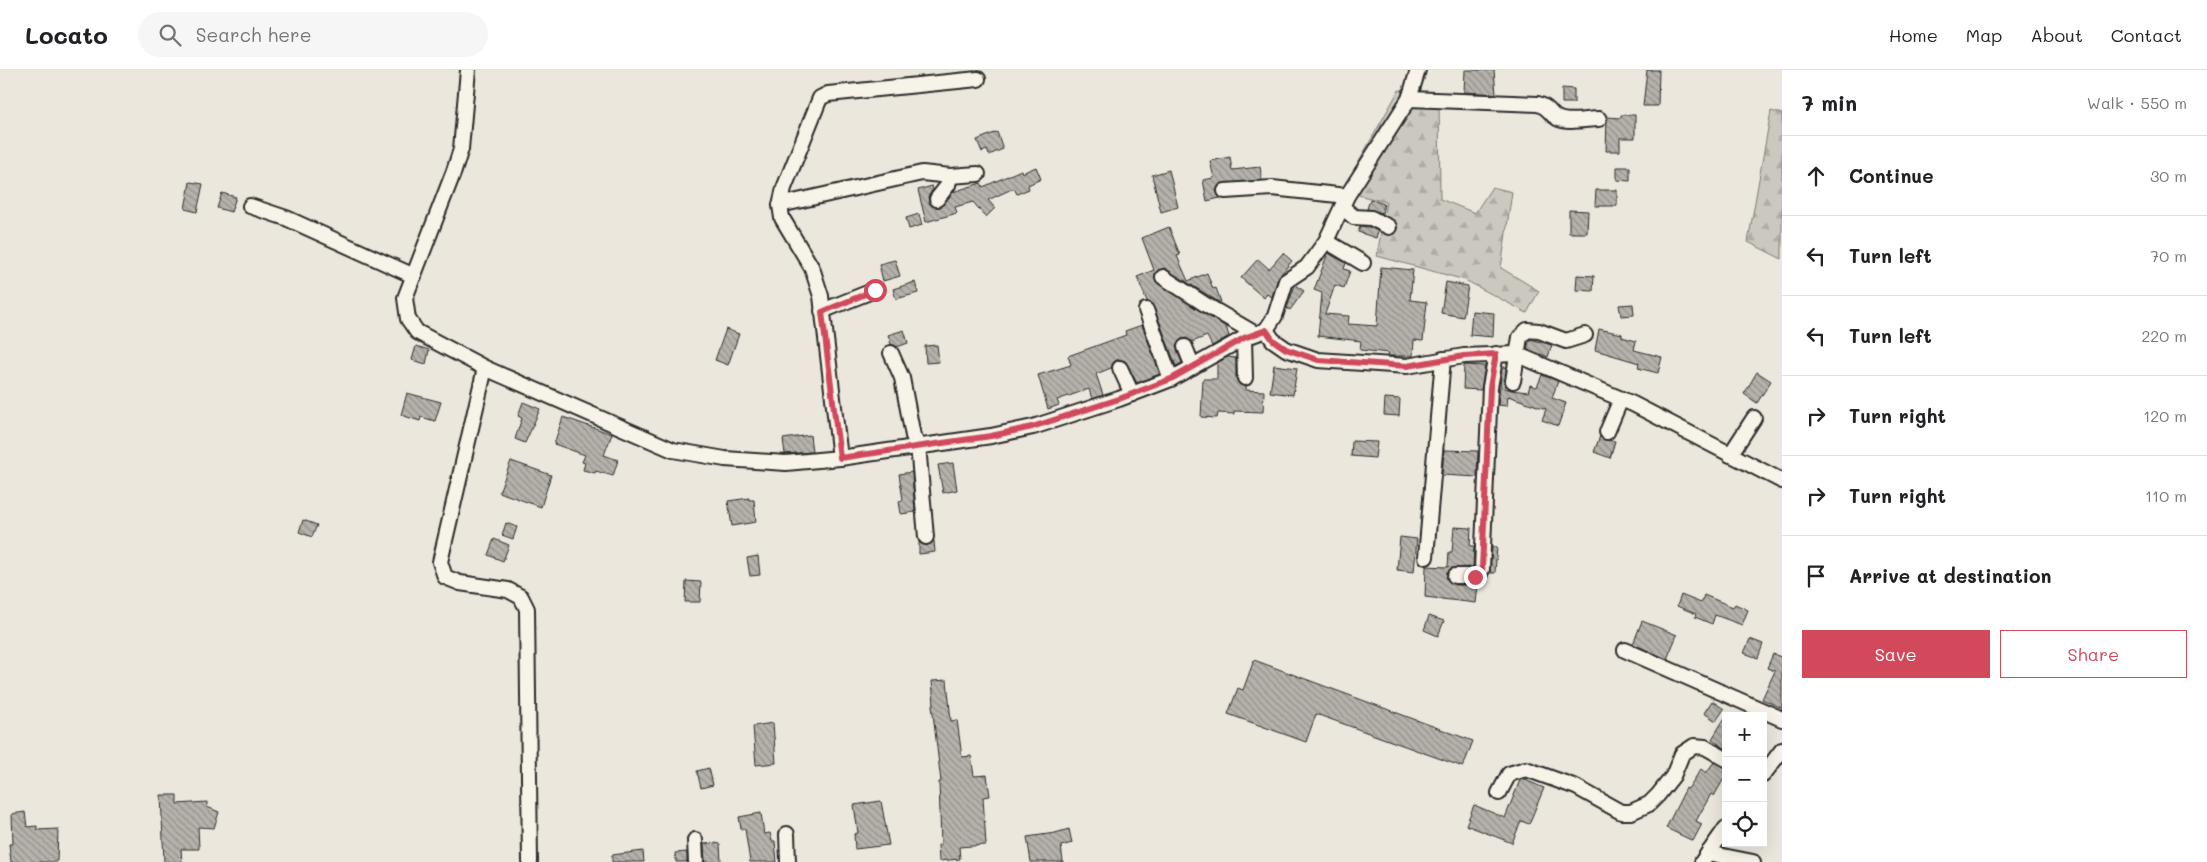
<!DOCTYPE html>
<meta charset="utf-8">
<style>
body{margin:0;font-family:Mali,sans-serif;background:#f6f6f6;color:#202124}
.controls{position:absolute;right:15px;bottom:15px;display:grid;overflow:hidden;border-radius:0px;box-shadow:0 5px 20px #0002}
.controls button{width:45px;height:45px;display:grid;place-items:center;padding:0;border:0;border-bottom:1px solid #e0e0e0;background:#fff;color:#202124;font:25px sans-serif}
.stop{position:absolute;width:15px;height:15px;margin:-11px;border:4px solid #d1495b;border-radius:50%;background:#fff}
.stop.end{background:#d1495b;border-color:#fff;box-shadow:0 1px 5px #0008}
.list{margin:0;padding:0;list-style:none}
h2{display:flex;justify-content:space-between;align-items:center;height:65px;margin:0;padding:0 20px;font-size:21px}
h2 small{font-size:16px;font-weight:400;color:#757577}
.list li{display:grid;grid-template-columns:32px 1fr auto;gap:15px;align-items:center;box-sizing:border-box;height:80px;padding:0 20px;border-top:1px solid #e0e0e0}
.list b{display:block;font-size:19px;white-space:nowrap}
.list em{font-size:16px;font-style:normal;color:#757577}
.actions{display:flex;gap:10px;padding:15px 20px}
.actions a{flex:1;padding:11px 0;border:1px solid #d1495b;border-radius:0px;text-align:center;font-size:18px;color:#d1495b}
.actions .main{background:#d1495b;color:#fff}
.icon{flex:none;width:28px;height:28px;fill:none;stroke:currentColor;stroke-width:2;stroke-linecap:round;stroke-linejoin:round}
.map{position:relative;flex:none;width:1782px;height:792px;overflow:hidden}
header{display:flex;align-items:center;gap:30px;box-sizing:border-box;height:70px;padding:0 25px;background:#fff;border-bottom:1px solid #e0e0e0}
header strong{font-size:24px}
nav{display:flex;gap:28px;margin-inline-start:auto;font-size:18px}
.search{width:350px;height:45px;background:#f6f6f6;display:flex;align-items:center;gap:12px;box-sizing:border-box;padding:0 18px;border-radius:28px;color:#757577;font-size:19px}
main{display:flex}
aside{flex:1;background:#fff}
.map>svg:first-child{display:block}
.forest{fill:url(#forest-firs);stroke:#7b7a75}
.building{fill:url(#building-back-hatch);stroke:#2b2b2b}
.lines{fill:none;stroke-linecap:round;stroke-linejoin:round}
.minor-casing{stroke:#2b2b2b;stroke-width:18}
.minor{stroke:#f7f3e8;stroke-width:14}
.route{stroke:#d1495b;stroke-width:6}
</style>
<header>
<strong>Locato</strong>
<div class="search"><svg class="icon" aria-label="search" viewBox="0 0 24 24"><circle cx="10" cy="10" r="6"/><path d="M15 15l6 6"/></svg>Search here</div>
<nav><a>Home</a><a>Map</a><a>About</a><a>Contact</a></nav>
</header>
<main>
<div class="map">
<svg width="1782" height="792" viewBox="0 0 1782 792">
<defs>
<pattern id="forest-firs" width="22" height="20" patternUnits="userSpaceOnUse" patternTransform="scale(1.25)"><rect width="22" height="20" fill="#cbc8bf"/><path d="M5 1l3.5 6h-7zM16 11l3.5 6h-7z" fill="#aeaca4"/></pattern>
<pattern id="building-back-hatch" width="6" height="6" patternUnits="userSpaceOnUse" patternTransform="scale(1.25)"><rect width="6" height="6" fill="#b5b2ab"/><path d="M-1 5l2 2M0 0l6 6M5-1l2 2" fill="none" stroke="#93918b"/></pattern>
</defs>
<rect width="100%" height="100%" fill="#ebe7dd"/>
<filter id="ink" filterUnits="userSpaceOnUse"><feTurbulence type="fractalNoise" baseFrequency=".02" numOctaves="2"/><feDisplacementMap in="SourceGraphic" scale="10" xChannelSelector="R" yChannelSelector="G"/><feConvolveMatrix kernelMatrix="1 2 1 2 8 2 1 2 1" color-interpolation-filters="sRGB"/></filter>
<g filter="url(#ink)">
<g class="forest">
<polygon points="1399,20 1439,24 1440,129 1475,143 1492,117 1512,122 1501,198 1539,221 1527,243 1465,210 1377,186 1386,132 1342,121"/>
<polygon points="1771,41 1782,44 1782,189 1748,172"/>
</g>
<g class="building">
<polygon points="1465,0 1494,0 1496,24 1464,22"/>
<polygon points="1647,0 1659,0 1658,36 1643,36"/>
<polygon points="1562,18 1574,19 1574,33 1562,33"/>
<polygon points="1621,45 1635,45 1635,68 1620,68 1620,81 1606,81 1607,47 1621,48"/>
<polygon points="997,62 1003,79 989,85 987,80 982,82 977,70"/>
<polygon points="1230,87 1232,100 1260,97 1262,110 1221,114 1216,121 1220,128 1207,131 1203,110 1214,108 1210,91"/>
<polygon points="1036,97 1041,109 1028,115 1029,119 1017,124 1014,118 988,130 995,138 986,147 973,132 955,137 957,143 926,152 918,120 932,116 933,119 928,127 929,132 932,136 940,137 953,122 981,113 983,117 1021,100 1022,103"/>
<polygon points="1617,97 1630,97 1630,111 1617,110"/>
<polygon points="1169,100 1178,137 1161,142 1152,105"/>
<polygon points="190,112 203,114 197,142 185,139"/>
<polygon points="1596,120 1617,120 1617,136 1595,136"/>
<polygon points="222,123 236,127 231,142 217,138"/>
<polygon points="1370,129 1384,134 1382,143 1367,139"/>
<polygon points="1569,140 1588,141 1587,163 1569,163"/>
<polygon points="919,144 922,155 909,159 906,148"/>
<polygon points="1360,156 1369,157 1378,161 1376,168 1358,162"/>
<polygon points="1169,157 1180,185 1177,186 1188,211 1207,203 1213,219 1216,218 1221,232 1219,232 1164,198 1155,203 1155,211 1226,257 1229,266 1212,276 1207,266 1192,272 1187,268 1181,269 1176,276 1182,293 1176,296 1154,237 1147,231 1137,207 1154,200 1142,168"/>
<polygon points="1283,183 1292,191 1278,208 1272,227 1267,224 1264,228 1241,208 1258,189 1269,199"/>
<polygon points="1328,183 1346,193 1344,199 1350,201 1344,218 1335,215 1325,244 1349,246 1348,254 1377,256 1381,197 1413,200 1410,230 1427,232 1423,271 1414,270 1413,286 1388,286 1389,283 1360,280 1361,271 1318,266 1322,223 1314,220"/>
<polygon points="895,190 900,206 883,211 879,194"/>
<polygon points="1577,205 1594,206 1593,221 1576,220"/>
<polygon points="915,212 918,223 896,229 893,219"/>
<polygon points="1446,212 1468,216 1463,247 1441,243"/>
<polygon points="1295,215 1304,221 1290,240 1287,238"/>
<polygon points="1633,234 1634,245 1621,246 1619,235"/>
<polygon points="1472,241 1494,243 1493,267 1470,265"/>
<polygon points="1142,255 1160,304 1137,313 1125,291 1117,290 1113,293 1111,298 1096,304 1103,325 1092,329 1089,319 1057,330 1059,335 1048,339 1038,305 1071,295 1068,286 1126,265 1125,261"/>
<polygon points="726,259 739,264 728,295 715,290"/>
<polygon points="1599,259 1622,264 1622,267 1636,271 1634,280 1662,287 1658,303 1638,298 1639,293 1595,280"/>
<polygon points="904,260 908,273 897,277 891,274 888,265"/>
<polygon points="1530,269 1552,275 1548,287 1527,279"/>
<polygon points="937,275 939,292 926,293 925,276"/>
<polygon points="416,276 429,280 426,294 412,290"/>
<polygon points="1227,287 1236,288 1236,309 1240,315 1246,317 1246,320 1264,321 1263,342 1234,341 1234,344 1218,343 1217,348 1201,347 1203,309 1217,309 1217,293"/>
<polygon points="1274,295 1297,298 1293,325 1270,322"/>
<polygon points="1464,295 1485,296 1481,320 1463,319"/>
<polygon points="1502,297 1506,297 1505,318 1511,320 1528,322 1530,315 1537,317 1542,305 1558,311 1552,328 1566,333 1558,356 1542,350 1546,339 1508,326 1507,336 1498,335"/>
<polygon points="1757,302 1771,311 1757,333 1744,324"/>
<polygon points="407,323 441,332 435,351 421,347 420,351 401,345"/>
<polygon points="1385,328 1400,329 1399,346 1384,345"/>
<polygon points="523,332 540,339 525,373 515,369 522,348 518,346"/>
<polygon points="563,347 612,364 604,385 618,390 613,406 596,401 595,403 583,400 585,393 582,392 585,385 554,374"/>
<polygon points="810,365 812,382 785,384 783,369"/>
<polygon points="1600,366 1604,370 1615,371 1610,388 1594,382"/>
<polygon points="1352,371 1377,372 1375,388 1351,386"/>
<polygon points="1444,380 1478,381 1477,407 1442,405"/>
<polygon points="511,391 551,405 541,437 499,422"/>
<polygon points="953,393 957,420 943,423 938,395"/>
<polygon points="912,402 915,442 901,444 899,431 903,430 899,404"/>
<polygon points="749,428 749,430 754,430 756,452 732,456 728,431"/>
<polygon points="303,450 317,455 312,467 299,462"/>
<polygon points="506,453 517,457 513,469 502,465"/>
<polygon points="1454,457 1471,458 1470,476 1474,476 1473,497 1451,498 1447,502 1447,510 1455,515 1478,515 1476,533 1425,527 1426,496 1448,497 1449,482 1452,482"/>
<polygon points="1400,467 1417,469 1414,502 1397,500"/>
<polygon points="494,469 509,475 503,491 488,485"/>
<polygon points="919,471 926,476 934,471 935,482 919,484"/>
<polygon points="1492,477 1497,477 1495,503 1490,503"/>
<polygon points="758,486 760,505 750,506 747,488"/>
<polygon points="686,511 701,512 700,532 685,532"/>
<polygon points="1681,525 1701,533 1704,525 1733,537 1735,534 1748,540 1742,555 1715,545 1712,554 1695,547 1696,544 1677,536"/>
<polygon points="1429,546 1444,551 1438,566 1424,560"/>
<polygon points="1642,551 1677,565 1667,589 1633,574"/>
<polygon points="1750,569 1763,574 1758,588 1744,583"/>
<polygon points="1773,584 1781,587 1782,584 1782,638 1762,629 1775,601 1767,598"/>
<polygon points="1254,590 1473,671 1463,697 1316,644 1306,672 1228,644 1238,618 1243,620"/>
<polygon points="947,610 951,651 957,650 962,687 971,686 974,706 987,705 990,726 983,727 986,775 959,777 960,789 939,791 938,775 941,775 939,712 941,712 932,635 934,635 932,611"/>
<polygon points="1712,631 1724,639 1716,651 1704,643"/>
<polygon points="1726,646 1726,679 1712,669"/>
<polygon points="773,653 776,693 756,695 753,656"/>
<polygon points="1714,692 1726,698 1726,705 1714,726 1711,724 1696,751 1702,754 1693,771 1666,758 1686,718 1688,719 1701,699 1706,703"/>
<polygon points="709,698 713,715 701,718 697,701"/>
<polygon points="1523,709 1544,718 1529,754 1521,751 1512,773 1466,755 1474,735 1505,748 1520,710"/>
<polygon points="161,725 177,725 177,734 207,732 207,737 219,742 214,758 198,757 199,779 181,779 182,792 164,792"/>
<polygon points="881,731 889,775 855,779 854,764 858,763 854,735"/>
<polygon points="25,742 27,757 37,756 37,760 58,759 57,792 11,792 9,774 13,774 12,744"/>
<polygon points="761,743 764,764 770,763 772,771 775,771 777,792 750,792 745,759 741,759 739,747"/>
<polygon points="1069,759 1072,773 1061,776 1063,792 1031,792 1027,767 1055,763"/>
<polygon points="715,773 720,774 721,792 705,792 704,774"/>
<polygon points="643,781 644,792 612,792 612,785"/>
<polygon points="687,782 687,792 676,792 675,783"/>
</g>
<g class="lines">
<defs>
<g id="minor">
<polyline points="468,0 461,79 454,101 405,228 408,249 417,262 485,298 673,380 725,389 786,393 840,388 991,366 1033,357 1119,329 1171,309 1244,268 1266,260 1275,246 1286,211 1307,197 1326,171 1347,126 1409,29 1418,0"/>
<path d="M1409,29L1538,34C1551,38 1548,43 1557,48C1567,54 1587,49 1599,49"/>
<polyline points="1225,121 1272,118 1347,126"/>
<polyline points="937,129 948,115 950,106"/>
<polyline points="780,135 922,103 950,106 978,104"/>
<polyline points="250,136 286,148 414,206"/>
<polyline points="1342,137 1354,147 1371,148 1389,157"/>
<polyline points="1326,171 1363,193"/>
<polyline points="1163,207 1206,235 1254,263"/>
<polyline points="1146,240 1171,309"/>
<polyline points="822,241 875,220"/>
<polyline points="1266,260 1273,270 1286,279 1318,290 1407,296 1464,286 1516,284 1633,334 1782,411"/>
<polyline points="1244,268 1245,308"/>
<polyline points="1185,277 1193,297"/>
<polyline points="891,283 902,308 913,366 918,375 926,467"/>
<polyline points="485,298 440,492 445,507 460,513 508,520 521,527 527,539 530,792"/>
<polyline points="1120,298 1132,324"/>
<polyline points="1513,311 1520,267 1527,260 1539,261 1566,271 1585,265"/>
<polyline points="1607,362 1621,329"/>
<polyline points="1730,385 1754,348"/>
<polyline points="840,388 821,226 812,198 782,148 780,135 784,118 820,28 828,24 978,9"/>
<polyline points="1426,487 1443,289"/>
<polyline points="1455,506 1479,506 1482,499 1490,317 1496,284"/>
<polyline points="1625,580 1782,649"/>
<polyline points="1763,705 1782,680"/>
<polyline points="1499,723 1509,704 1526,699 1576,717 1621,742 1631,742 1649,734 1658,725 1673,706 1682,684 1694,676 1705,677 1726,689"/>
<polyline points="787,764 788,792"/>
<polyline points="695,770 696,792"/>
<polyline points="1708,783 1753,792"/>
<polyline points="1702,792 1726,758"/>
</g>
</defs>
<use href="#minor" class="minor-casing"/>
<use href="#minor" class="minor"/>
</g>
</g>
<g class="lines" filter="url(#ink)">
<polyline class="route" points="875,220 822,242 840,388 991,366 1032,357 1119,329 1171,309 1244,268 1266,260 1273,270 1286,279 1318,290 1407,296 1464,286 1496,284 1490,317 1482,499 1479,506 1475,507"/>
</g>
</svg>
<div class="controls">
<button>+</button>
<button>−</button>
<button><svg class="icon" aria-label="locate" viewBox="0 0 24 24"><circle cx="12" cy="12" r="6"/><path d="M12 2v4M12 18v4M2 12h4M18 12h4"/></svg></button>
</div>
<div class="stop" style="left:875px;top:220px"></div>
<div class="stop end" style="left:1475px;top:507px"></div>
</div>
<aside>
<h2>7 min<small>Walk · 550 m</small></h2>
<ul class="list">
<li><svg class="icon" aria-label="ahead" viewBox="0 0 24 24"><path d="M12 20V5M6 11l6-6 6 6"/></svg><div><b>Continue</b></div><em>30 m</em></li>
<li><svg class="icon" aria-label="left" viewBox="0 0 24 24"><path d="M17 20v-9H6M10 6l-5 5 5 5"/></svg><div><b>Turn left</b></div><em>70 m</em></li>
<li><svg class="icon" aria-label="left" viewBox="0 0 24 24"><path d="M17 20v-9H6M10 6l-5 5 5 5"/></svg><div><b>Turn left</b></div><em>220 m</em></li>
<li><svg class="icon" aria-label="right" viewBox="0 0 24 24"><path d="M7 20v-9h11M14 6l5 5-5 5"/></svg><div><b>Turn right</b></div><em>120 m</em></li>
<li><svg class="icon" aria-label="right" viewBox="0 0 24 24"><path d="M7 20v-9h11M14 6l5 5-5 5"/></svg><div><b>Turn right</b></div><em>110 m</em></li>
<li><svg class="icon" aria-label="arrive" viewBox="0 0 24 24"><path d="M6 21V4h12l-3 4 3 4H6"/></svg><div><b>Arrive at destination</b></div></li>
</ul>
<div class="actions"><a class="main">Save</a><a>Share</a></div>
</aside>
</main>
